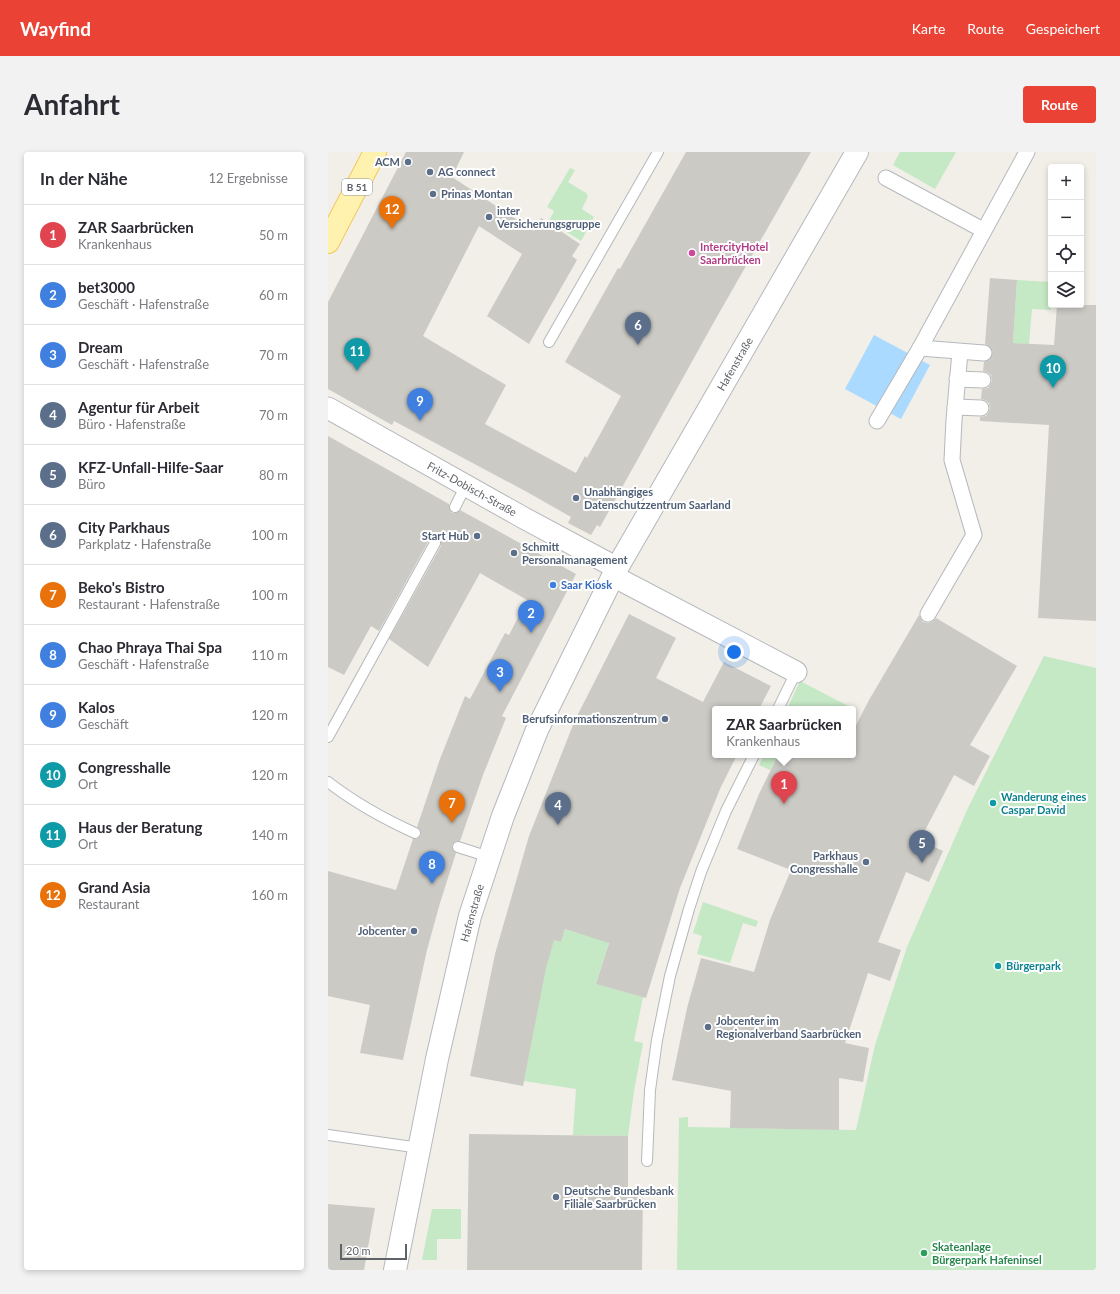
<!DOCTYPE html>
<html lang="de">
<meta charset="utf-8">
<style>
body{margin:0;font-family:Lato,sans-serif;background:#f2f2f3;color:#2b2b33}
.controls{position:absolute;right:12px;top:12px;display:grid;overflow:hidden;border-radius:4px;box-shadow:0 2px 6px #0003}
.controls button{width:36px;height:36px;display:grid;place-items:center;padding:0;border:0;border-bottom:1px solid #e1e1e2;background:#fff;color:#2b2b33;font:20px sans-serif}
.scale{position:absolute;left:12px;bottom:10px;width:67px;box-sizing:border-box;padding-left:4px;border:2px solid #5f6368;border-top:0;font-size:11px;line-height:14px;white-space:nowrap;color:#5f6368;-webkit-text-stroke:3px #fff;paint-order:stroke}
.you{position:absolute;left:406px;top:500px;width:14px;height:14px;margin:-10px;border:3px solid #fff;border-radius:50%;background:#1a73e8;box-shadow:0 0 0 6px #1a73e833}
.badge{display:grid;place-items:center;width:26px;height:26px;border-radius:50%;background:#ea4335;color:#fff;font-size:13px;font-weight:700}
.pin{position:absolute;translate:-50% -33px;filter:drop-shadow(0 1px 2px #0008)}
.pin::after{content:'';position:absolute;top:21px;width:14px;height:12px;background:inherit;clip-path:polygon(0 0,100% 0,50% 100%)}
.popup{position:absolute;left:384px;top:554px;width:144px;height:52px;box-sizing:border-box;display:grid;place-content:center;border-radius:4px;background:#fff;filter:drop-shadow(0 1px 3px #0005);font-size:13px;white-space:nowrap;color:#7c7c81}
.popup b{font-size:15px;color:#2b2b33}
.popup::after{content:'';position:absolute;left:50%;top:100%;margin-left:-8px;border:8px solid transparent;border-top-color:#fff}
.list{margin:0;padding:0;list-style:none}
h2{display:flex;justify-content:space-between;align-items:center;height:52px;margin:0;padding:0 16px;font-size:17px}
h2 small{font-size:13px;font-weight:400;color:#7c7c81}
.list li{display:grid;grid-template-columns:26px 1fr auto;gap:12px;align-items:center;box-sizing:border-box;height:60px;padding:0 16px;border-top:1px solid #e1e1e2}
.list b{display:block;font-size:15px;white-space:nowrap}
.list p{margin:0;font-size:13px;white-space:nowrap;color:#7c7c81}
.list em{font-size:13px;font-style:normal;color:#7c7c81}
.icon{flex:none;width:22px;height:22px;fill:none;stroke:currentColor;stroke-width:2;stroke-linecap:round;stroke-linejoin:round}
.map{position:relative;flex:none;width:768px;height:1118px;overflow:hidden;border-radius:4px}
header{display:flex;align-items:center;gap:24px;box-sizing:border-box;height:56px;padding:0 20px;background:#ea4335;color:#fff}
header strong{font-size:19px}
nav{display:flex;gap:22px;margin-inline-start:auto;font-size:14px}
.intro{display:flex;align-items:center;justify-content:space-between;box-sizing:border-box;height:96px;padding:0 24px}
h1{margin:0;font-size:28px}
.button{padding:10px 18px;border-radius:4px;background:#ea4335;color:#fff;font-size:14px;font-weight:700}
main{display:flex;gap:24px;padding:0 24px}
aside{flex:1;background:#fff;border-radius:4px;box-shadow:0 2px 6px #0003}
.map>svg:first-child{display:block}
.green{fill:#c5e8c5}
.water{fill:#aadaff}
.building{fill:#cccac5}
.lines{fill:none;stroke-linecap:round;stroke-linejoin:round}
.pedestrian-tunnel{stroke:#ccccc8;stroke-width:15;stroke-dasharray:15 8;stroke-linecap:butt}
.service-casing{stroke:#b5b8bc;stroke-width:12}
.pedestrian-casing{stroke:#b5b8bc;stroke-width:17}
.minor-casing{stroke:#b5b8bc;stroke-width:23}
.tertiary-casing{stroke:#b5b8bc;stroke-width:24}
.primary-casing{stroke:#f2c960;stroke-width:24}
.service{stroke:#fff;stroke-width:10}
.pedestrian{stroke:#fff;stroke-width:15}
.minor{stroke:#fff;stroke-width:21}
.tertiary{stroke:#fff;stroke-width:22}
.primary{stroke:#fff2af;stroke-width:22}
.service-dot{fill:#5c6f8a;stroke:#fff;stroke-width:1.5}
.hotel-dot{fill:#d1479c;stroke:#fff;stroke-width:1.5}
.shop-dot{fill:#3f7fe0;stroke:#fff;stroke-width:1.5}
.culture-dot{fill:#0f9aa8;stroke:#fff;stroke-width:1.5}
.leisure-dot{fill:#2e9e5b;stroke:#fff;stroke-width:1.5}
.labels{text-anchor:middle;stroke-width:4;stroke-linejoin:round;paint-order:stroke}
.shield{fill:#fff;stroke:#8f9295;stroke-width:1}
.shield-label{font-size:10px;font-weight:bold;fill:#5f6368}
.service-label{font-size:11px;font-weight:bold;fill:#4e5e75;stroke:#fff;text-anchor:start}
.hotel-label{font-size:11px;font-weight:bold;fill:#b23c85;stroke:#fff;text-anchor:start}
.street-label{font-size:11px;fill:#5f6368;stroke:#fff}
.shop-label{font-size:11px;font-weight:bold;fill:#366cbe;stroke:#fff;text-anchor:start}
.culture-label{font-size:11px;font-weight:bold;fill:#0d838f;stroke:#fff;text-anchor:start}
.leisure-label{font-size:11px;font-weight:bold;fill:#27864d;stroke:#fff;text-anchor:start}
</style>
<header>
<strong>Wayfind</strong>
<nav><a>Karte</a><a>Route</a><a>Gespeichert</a></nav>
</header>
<div class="intro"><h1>Anfahrt</h1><a class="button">Route</a></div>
<main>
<aside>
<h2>In der Nähe<small>12 Ergebnisse</small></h2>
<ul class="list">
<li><span class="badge" style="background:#e0444e">1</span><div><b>ZAR Saarbrücken</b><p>Krankenhaus</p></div><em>50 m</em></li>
<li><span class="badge" style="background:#3f7fe0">2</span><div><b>bet3000</b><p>Geschäft · Hafenstraße</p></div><em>60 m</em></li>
<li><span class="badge" style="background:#3f7fe0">3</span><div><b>Dream</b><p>Geschäft · Hafenstraße</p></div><em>70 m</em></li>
<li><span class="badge" style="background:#5c6f8a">4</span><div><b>Agentur für Arbeit</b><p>Büro · Hafenstraße</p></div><em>70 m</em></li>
<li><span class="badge" style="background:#5c6f8a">5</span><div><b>KFZ-Unfall-Hilfe-Saar</b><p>Büro</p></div><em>80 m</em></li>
<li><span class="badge" style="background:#5c6f8a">6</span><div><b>City Parkhaus</b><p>Parkplatz · Hafenstraße</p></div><em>100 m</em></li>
<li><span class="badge" style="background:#e8710a">7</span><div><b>Beko's Bistro</b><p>Restaurant · Hafenstraße</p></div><em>100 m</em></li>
<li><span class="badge" style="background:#3f7fe0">8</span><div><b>Chao Phraya Thai Spa</b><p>Geschäft · Hafenstraße</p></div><em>110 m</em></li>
<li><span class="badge" style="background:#3f7fe0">9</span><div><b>Kalos</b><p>Geschäft</p></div><em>120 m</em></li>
<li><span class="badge" style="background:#0f9aa8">10</span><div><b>Congresshalle</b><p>Ort</p></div><em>120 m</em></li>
<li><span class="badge" style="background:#0f9aa8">11</span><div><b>Haus der Beratung</b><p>Ort</p></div><em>140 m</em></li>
<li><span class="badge" style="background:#e8710a">12</span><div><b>Grand Asia</b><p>Restaurant</p></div><em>160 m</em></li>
</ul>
</aside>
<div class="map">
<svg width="768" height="1118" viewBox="0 0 768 1118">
<rect width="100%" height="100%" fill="#f1efe8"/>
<g class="green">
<polygon points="572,0 628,0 607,37 565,13"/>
<polygon points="242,16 247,18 240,30 258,41 260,44 254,57 266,65 253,89 221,69 226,59 219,55"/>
<polygon points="689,128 723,130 723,158 704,157 701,192 685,191"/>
<polygon points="716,504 768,516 768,1118 349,1118 351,966 360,965 360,975 528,978 547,893 579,795 640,656"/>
<polygon points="472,529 526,557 525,559 525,557 459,557"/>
<polygon points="436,603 450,603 442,618 431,613"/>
<polygon points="301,726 268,832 315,845 306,889 315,891 306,939 300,984 245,983 248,937 196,929 215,828 209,826 226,788 233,790 237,777 250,781 254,770"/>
<polygon points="375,750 430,769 428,775 415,771 402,811 369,802 374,784 365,781"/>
<polygon points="104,1057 133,1057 133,1087 109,1087 109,1108 94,1108"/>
</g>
<polygon class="water" points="546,183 602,213 573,267 517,237"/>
<g class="building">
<polygon points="78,0 136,0 124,25 206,79 213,66 252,92 244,104 249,108 201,192 159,164 194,102 151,74 95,184 178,233 157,272 248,321 257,304 259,306 293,244 237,210 290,116 292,117 358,0 483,0 386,170 272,375 269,373 263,383 240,371 243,365 199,340 66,269 64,273 0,237 0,150"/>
<polygon points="662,126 689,128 685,191 726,193 729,153 768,153 768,469 710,466 721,273 652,269 652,265 658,264 660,261 662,257 661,251 657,248 653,247 654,237 660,236 662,233 664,229 663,223 659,220 655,219 656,210 663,206 665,201 664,197 661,194 657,192"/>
<polygon points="0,284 121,352 121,356 124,361 128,361 132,358 248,422 174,564 178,566 155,623 132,689 128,689 124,693 124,697 128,701 112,751 99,798 75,908 32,901 42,853 0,844 0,719 68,738 85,687 90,686 93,683 92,678 89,675 112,607 137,544 142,547 177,481 181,483 199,448 152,421 100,515 61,487 113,394 112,387 107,385 104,385 101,388 51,479 43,474 16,523 0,515"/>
<polygon points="301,462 348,486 328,526 375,550 396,510 443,534 431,557 387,557 387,603 409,603 392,637 352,736 318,846 268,832 281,791 237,777 233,790 226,788 218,816 195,934 142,924 167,802 201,684 247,568"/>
<polygon points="591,463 595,470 600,471 604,470 608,466 689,514 642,593 662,604 646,634 626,623 592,688 615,699 601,730 578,720 550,790 573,798 562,829 540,821 517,891 541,896 535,930 511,926 511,978 402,976 403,939 344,928 359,856 373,806 426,820 442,768 463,718 409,697 431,642 450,603 525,603 525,579 541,548"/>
<polygon points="141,982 300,984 300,1038 315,1038 314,1118 139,1118"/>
<polygon points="0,1052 47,1056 36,1118 0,1118"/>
</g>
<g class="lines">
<polyline class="pedestrian-tunnel" points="656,201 666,202"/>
<defs>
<g id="service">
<polyline points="221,190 330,0"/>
<polyline points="127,355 138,333"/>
<polyline points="450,557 468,520"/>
<polyline points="0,585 107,391"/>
<path d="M0,630C27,651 56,667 87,681"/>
<polyline points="130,695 161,705"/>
<polyline points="0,983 92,996"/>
<polyline points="319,1009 322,938 329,888 342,824 361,757 373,720 398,659 426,603"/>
</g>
<g id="pedestrian">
<polyline points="558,26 655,78"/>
<polyline points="592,196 656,201"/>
<polyline points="629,227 655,228"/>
<polyline points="627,255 653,256"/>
<polyline points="549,269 592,196 699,0"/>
<polyline points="600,462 646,383 624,308 626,268 632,200"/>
</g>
<g id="minor">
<polyline points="0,256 194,365 289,416"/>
<polyline points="285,424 468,520"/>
</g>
<polyline id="tertiary" points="67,1118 109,907 142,764 175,664 209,578 289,416 529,0"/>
<polyline id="primary" points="0,90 47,0"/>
</defs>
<use href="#service" class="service-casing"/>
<use href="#pedestrian" class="pedestrian-casing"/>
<use href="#minor" class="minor-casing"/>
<use href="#tertiary" class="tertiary-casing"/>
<use href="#primary" class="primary-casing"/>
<use href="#service" class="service"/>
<use href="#pedestrian" class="pedestrian"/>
<use href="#minor" class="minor"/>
<use href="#tertiary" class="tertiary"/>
<use href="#primary" class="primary"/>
</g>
<g class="service-dot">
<circle cx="80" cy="10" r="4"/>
<circle cx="102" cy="20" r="4"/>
<circle cx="105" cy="42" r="4"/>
<circle cx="161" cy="65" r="4"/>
<circle cx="248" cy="346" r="4"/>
<circle cx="149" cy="384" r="4"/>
<circle cx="186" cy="401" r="4"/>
<circle cx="337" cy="567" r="4"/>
<circle cx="538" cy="710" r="4"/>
<circle cx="86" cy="779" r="4"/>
<circle cx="380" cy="875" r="4"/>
<circle cx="228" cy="1045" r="4"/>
</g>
<circle class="hotel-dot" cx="364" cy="101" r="4"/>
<circle class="shop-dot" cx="225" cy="433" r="4"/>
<g class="culture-dot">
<circle cx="665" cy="651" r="4"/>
<circle cx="670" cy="814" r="4"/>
</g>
<circle class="leisure-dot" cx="596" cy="1101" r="4"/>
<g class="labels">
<rect class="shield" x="14" y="27" width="30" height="16" rx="3"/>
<g class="shield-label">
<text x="29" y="39">B 51</text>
</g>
<g class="service-label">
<text x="72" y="14" text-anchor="end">ACM</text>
<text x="110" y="24">AG connect</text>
<text x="113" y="46">Prinas Montan</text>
<text x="169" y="63">inter<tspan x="169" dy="13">Versicherungsgruppe</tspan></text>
<text x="256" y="344">Unabhängiges<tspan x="256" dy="13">Datenschutzzentrum Saarland</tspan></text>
<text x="141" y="388" text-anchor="end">Start Hub</text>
<text x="194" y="399">Schmitt<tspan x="194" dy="13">Personalmanagement</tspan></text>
<text x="329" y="571" text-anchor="end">Berufsinformationszentrum</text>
<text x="530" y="708" text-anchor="end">Parkhaus<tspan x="530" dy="13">Congresshalle</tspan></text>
<text x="78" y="783" text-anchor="end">Jobcenter</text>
<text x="388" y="873">Jobcenter im<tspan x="388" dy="13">Regionalverband Saarbrücken</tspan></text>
<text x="236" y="1043">Deutsche Bundesbank<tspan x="236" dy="13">Filiale Saarbrücken</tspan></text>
</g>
<g class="hotel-label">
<text x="372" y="99">IntercityHotel<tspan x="372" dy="13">Saarbrücken</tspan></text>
</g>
<g class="street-label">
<text transform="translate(407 212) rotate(-60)" y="4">Hafenstraße</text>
<text transform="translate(144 337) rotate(29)" y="4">Fritz-Dobisch-Straße</text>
<text transform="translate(144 761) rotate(-74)" y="4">Hafenstraße</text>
</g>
<g class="shop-label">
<text x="233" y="437">Saar Kiosk</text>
</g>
<g class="culture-label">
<text x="673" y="649">Wanderung eines<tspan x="673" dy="13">Caspar David</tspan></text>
<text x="678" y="818">Bürgerpark</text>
</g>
<g class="leisure-label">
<text x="604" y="1099">Skateanlage<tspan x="604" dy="13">Bürgerpark Hafeninsel</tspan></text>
</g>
</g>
</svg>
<div class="controls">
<button>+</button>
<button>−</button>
<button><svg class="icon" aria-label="locate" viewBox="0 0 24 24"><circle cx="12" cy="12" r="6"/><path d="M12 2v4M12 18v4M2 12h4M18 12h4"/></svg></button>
<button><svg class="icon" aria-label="layers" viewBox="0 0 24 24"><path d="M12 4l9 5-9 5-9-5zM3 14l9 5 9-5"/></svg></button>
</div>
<div class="scale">20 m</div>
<div class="you"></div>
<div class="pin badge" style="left:456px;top:652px;background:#e0444e">1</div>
<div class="popup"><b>ZAR Saarbrücken</b>Krankenhaus</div>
<div class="pin badge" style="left:203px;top:481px;background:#3f7fe0">2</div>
<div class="pin badge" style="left:172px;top:540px;background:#3f7fe0">3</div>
<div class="pin badge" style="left:230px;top:673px;background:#5c6f8a">4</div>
<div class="pin badge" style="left:594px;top:711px;background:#5c6f8a">5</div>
<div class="pin badge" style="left:310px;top:193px;background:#5c6f8a">6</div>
<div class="pin badge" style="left:124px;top:671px;background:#e8710a">7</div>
<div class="pin badge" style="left:104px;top:732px;background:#3f7fe0">8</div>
<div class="pin badge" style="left:92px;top:269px;background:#3f7fe0">9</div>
<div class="pin badge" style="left:725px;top:236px;background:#0f9aa8">10</div>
<div class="pin badge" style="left:29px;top:219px;background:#0f9aa8">11</div>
<div class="pin badge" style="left:64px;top:77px;background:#e8710a">12</div>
</div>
</main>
